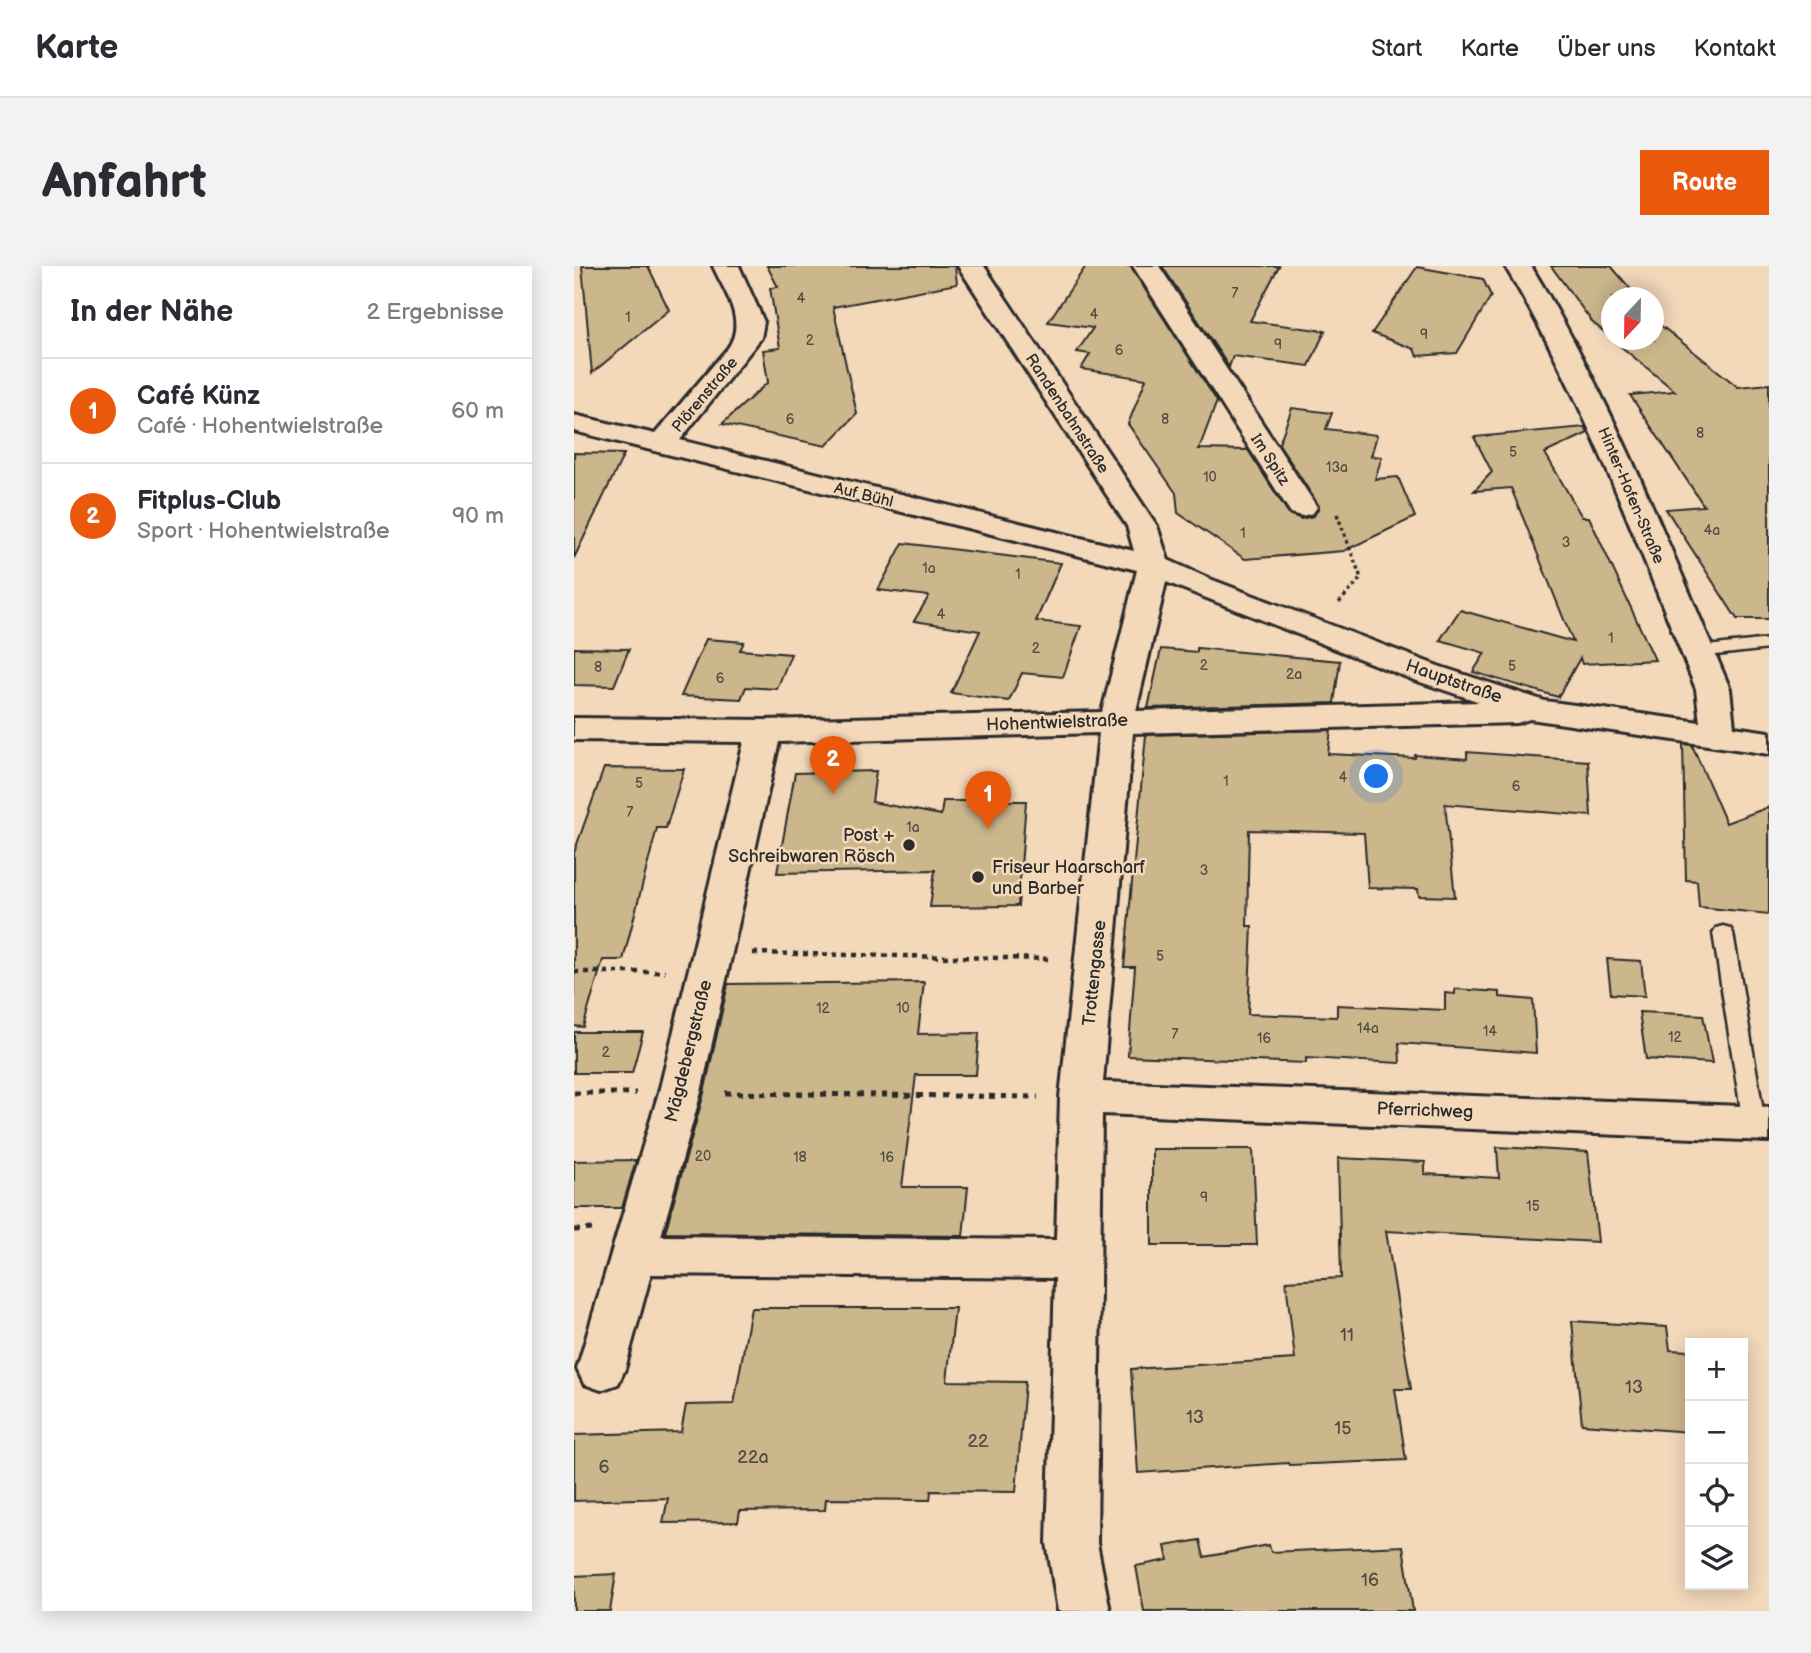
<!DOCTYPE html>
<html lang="de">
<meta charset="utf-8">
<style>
body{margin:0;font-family:"Balsamiq Sans",sans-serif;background:#f2f2f3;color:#2b2b33}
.controls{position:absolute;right:21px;bottom:21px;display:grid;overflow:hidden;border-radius:0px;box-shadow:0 4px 18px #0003}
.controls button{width:63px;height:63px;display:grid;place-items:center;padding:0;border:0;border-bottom:2px solid #e1e1e2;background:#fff;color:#2b2b33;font:35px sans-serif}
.compass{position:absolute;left:1027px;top:21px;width:63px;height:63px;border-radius:50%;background:#fff;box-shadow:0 4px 18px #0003;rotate:202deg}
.you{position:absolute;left:803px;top:511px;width:24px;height:24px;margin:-18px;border:5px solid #fff;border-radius:50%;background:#1a73e8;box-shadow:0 0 0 10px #1a73e833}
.badge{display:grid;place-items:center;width:46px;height:46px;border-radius:50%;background:#ea580c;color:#fff;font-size:23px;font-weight:700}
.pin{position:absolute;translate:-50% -58px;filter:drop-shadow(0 2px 4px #0008)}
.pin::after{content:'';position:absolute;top:37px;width:24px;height:21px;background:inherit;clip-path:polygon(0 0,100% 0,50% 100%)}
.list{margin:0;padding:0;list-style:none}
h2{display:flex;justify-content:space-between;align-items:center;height:91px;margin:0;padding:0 28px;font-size:30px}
h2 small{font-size:23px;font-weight:400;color:#7c7c81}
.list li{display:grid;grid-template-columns:46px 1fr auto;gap:21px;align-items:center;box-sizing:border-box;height:105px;padding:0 28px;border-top:2px solid #e1e1e2}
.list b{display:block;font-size:26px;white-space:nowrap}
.list p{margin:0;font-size:23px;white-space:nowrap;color:#7c7c81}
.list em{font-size:23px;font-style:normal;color:#7c7c81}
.icon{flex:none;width:38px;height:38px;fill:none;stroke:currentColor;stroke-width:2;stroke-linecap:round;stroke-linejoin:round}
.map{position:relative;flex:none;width:1195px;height:1345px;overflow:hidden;border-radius:0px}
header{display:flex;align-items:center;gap:42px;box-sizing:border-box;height:98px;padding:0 35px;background:#fff;border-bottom:2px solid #e1e1e2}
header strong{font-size:33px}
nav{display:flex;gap:38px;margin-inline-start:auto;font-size:24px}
.intro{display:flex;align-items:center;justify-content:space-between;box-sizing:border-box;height:168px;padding:0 42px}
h1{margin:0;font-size:49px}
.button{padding:18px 32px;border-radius:0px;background:#ea580c;color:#fff;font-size:24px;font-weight:700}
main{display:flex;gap:42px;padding:0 42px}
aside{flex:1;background:#fff;border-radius:0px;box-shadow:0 4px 18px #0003}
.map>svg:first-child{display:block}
.building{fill:#ccb78c;stroke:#2b2b2b;stroke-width:2}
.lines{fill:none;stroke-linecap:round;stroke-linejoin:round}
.service-casing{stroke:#2b2b2b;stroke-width:5}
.minor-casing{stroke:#2b2b2b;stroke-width:6}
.path-far2{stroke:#2b2b2b;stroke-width:3.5;stroke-dasharray:3.5 3.5;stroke-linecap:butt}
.path-far1{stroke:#2b2b2b;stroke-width:4.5;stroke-dasharray:5 5;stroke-linecap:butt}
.path{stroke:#2b2b2b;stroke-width:5;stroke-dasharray:6 6;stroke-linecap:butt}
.service{fill:#f3d8ba;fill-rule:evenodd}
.minor{fill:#f3d8ba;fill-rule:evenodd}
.poi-dot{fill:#2b2b2b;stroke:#f3d8ba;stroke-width:2.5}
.labels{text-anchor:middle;stroke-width:5;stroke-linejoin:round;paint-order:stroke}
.number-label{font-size:14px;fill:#534e43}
.far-street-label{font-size:16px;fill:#2b2b2b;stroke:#f3d8ba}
.street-label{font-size:18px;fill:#2b2b2b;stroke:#f3d8ba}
.poi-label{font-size:18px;fill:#2b2b2b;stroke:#f3d8ba;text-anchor:end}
.near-number-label{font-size:18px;fill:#534e43}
</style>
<header>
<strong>Karte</strong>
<nav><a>Start</a><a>Karte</a><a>Über uns</a><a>Kontakt</a></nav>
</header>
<div class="intro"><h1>Anfahrt</h1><a class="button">Route</a></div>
<main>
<aside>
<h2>In der Nähe<small>2 Ergebnisse</small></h2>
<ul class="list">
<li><span class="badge">1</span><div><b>Café Künz</b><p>Café · Hohentwielstraße</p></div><em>60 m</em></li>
<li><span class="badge">2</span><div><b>Fitplus-Club</b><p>Sport · Hohentwielstraße</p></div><em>90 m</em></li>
</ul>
</aside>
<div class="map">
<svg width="1195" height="1345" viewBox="0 0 1195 1345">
<rect width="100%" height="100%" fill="#f3d8ba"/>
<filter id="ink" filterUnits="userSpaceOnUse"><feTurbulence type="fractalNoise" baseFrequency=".0143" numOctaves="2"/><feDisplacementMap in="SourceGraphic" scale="14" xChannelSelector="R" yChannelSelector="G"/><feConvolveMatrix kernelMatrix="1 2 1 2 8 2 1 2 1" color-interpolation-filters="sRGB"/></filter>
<g filter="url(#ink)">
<g class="building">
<polygon points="8,0 74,0 95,44 18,107"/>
<polygon points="193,0 381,0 383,18 259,41 283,148 252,180 148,158 194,116 189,84 206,82 196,22 204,21"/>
<polygon points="512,0 556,0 643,135 625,183 674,184 715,248 727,253 740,250 745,240 705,178 718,142 758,147 752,163 803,169 797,190 808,191 801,213 824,211 841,251 770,285 671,293 604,247 602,227 554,158 572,113 507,103 516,88 503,86 519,62 474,56"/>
<polygon points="588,0 705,0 676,55 751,65 735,100 659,90 655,101"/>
<polygon points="977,0 1037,0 1060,27 1049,29 1052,32 1038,32 1038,72 1019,57"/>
<polygon points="843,1 909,13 917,30 883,87 843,90 840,83 798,67"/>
<polygon points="1080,54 1164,121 1195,118 1195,353 1163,353 1092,243 1130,240 1056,129 1101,125 1039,74 1080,74"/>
<polygon points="1011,161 1014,167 971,187 1008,251 1015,251 1081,394 1008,398 1006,392 984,431 899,406 911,387 866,374 886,344 999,376 937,222 900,225 918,206 900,171"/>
<polygon points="0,187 50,188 0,292"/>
<polygon points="329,277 487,297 462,355 507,360 489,411 448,407 435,435 377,427 406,365 340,355 355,330 304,324"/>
<polygon points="132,373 170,376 166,384 217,388 203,423 172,421 167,433 107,430"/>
<polygon points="0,382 55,383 40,420 0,419"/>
<polygon points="623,382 766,395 760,437 574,442 587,383 623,386"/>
<polygon points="757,464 754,488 841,492 841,489 893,493 893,486 1014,495 1017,550 871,538 881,631 845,630 844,623 794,622 790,567 675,564 673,660 678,660 674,748 763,751 763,739 871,744 871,727 881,728 881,723 926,726 926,731 959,734 962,787 825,777 826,797 732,792 732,797 554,790 561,701 550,701 572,469"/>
<polygon points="1109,478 1118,479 1152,557 1195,541 1195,648 1125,641 1123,615 1112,614"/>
<polygon points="30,502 110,503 92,562 83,562 49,694 29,694 9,761 0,760 0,587"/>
<polygon points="302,505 298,536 367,549 369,535 452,535 444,640 356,641 361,604 203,607 221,507"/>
<polygon points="1033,693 1067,695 1071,730 1037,728"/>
<polygon points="350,716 344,768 405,767 402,809 342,809 328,921 394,921 389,970 91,967 130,827 154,718"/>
<polygon points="1065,746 1129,749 1138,797 1072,793"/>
<polygon points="0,766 69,766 58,807 0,807"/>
<polygon points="923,881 1014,886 1024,976 812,965 837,1123 821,1123 832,1194 715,1199 714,1197 564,1207 557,1103 721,1093 712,1015 767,1012 764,892 851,896 851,908 925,912"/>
<polygon points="578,883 679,883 683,979 578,979"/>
<polygon points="62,894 48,942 0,942 0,895"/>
<polygon points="177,1042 381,1042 373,1115 451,1116 442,1226 357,1225 356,1234 252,1233 251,1244 166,1245 164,1256 89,1257 94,1232 0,1235 0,1169 107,1166 112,1139 160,1138"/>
<polygon points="998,1055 1093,1061 1096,1084 1116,1085 1116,1166 1008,1158"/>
<polygon points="626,1274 630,1291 695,1279 697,1286 829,1280 839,1345 570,1345 562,1300 594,1294 591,1280"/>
<polygon points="42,1308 36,1345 0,1345 0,1310"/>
</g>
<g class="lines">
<defs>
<g id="service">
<polygon points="1195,373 1195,383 1124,391 1116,386 1124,381"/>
<polygon points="1149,660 1156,662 1159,667 1191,857 1187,863 1180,865 1173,863 1169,857 1139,667 1142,662"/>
</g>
<g id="minor">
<path d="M139,0H165L190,56L187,72L106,174L560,285L553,260L384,0H410L583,260L594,294L636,313L864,400L971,435L1126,456L1122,423C1064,280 1011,133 931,0H957C1038,133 1095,280 1156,423L1160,461L1195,466V488L956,453L943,457L559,467L529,816L1195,841V875L528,848L523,1277L536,1345H484L473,1277L481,1012L77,1008L51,1103L44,1118L27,1124L10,1118L3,1103L85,826L170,476L0,474V452L190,454L528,446L563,304L0,165V149L81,168L154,82C173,54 151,27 139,0ZM592,316L840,414L906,436L562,445ZM525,467L486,831L482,974L87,970L127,826L205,476Z"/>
<polygon points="559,0 585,0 743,241 739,247 728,250 717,247"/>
</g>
</defs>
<use href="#service" class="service-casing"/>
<use href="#minor" class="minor-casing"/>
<polyline class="path-far2" points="763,248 787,312 764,338"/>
<g class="path-far1">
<polyline points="179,687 478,693"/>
<polyline points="0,706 91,706"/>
</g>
<g class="path">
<polyline points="0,827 62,827"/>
<polyline points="151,827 464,831"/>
<polyline points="0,964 20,963"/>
</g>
<use href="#service" class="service"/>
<use href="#minor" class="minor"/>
</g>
</g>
<g class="poi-dot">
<circle cx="335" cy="579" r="7"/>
<circle cx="404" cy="611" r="7"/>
</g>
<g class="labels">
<g class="number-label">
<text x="661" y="32">7</text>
<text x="227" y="37">4</text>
<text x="520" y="53">4</text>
<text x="54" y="56">1</text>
<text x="850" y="73">9</text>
<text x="236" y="79">2</text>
<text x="704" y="83">9</text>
<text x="545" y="89">6</text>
<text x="216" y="158">6</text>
<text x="591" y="158">8</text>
<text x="1126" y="172">8</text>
<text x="939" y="191">5</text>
<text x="763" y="206">13a</text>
<text x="636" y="216">10</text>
<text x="1138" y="269">4a</text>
<text x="669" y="272">1</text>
<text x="992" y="281">3</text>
<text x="355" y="307">1a</text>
<text x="444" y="313">1</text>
<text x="367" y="353">4</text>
<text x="1037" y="377">1</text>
<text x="462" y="387">2</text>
<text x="630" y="404">2</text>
<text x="938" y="405">5</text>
<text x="24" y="406">8</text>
<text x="720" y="413">2a</text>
<text x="146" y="417">6</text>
<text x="769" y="516">4</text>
<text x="652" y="520">1</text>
<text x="65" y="522">5</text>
<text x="942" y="525">6</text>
<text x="56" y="551">7</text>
<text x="339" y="566">1a</text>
<text x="630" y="609">3</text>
<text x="586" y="695">5</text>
<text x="249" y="747">12</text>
<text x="329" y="747">10</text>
<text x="794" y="767">14a</text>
<text x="916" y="770">14</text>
<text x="601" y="773">7</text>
<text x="1101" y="776">12</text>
<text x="690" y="777">16</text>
<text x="32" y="791">2</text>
<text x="129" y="895">20</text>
<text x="226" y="896">18</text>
<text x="313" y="896">16</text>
<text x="630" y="936">9</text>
<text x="959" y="945">15</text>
</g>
<g class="far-street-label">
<text transform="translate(130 128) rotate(-50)" y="6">Plörenstraße</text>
<text transform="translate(494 147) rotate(57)" y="6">Randenbahnstraße</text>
<text transform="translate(697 193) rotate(57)" y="6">Im Spitz</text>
<text transform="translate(290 228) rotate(14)" y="6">Auf Bühl</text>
<text transform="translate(1058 229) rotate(67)" y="6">Hinter-Hofen-Straße</text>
</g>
<g class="street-label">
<text transform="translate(880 415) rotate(19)" y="6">Hauptstraße</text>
<text transform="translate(483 456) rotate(-2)" y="6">Hohentwielstraße</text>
<text transform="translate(520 707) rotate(-84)" y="6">Trottengasse</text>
<text transform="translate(114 785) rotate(-76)" y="6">Mägdebergstraße</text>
<text transform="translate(851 844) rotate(2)" y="6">Pferrichweg</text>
</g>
<g class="poi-label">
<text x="321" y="575">Post +<tspan x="321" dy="21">Schreibwaren Rösch</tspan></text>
<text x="418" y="607" text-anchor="start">Friseur Haarscharf<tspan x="418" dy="21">und Barber</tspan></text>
</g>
<g class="near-number-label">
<text x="773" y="1075">11</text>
<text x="1060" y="1127">13</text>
<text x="621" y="1157">13</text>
<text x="769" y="1168">15</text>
<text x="404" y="1181">22</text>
<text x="179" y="1197">22a</text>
<text x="30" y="1207">6</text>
<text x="796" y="1320">16</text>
</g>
</g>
</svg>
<div class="controls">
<button>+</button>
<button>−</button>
<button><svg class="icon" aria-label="locate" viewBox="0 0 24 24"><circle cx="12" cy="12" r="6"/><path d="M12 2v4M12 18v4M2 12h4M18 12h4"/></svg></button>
<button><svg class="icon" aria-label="layers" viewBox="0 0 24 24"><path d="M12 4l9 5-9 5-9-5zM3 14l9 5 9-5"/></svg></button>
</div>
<svg class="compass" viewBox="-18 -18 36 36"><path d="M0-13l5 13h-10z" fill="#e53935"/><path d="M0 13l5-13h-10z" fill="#7c7c81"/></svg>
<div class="you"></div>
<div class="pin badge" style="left:414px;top:563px">1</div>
<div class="pin badge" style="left:259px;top:528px">2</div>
</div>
</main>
